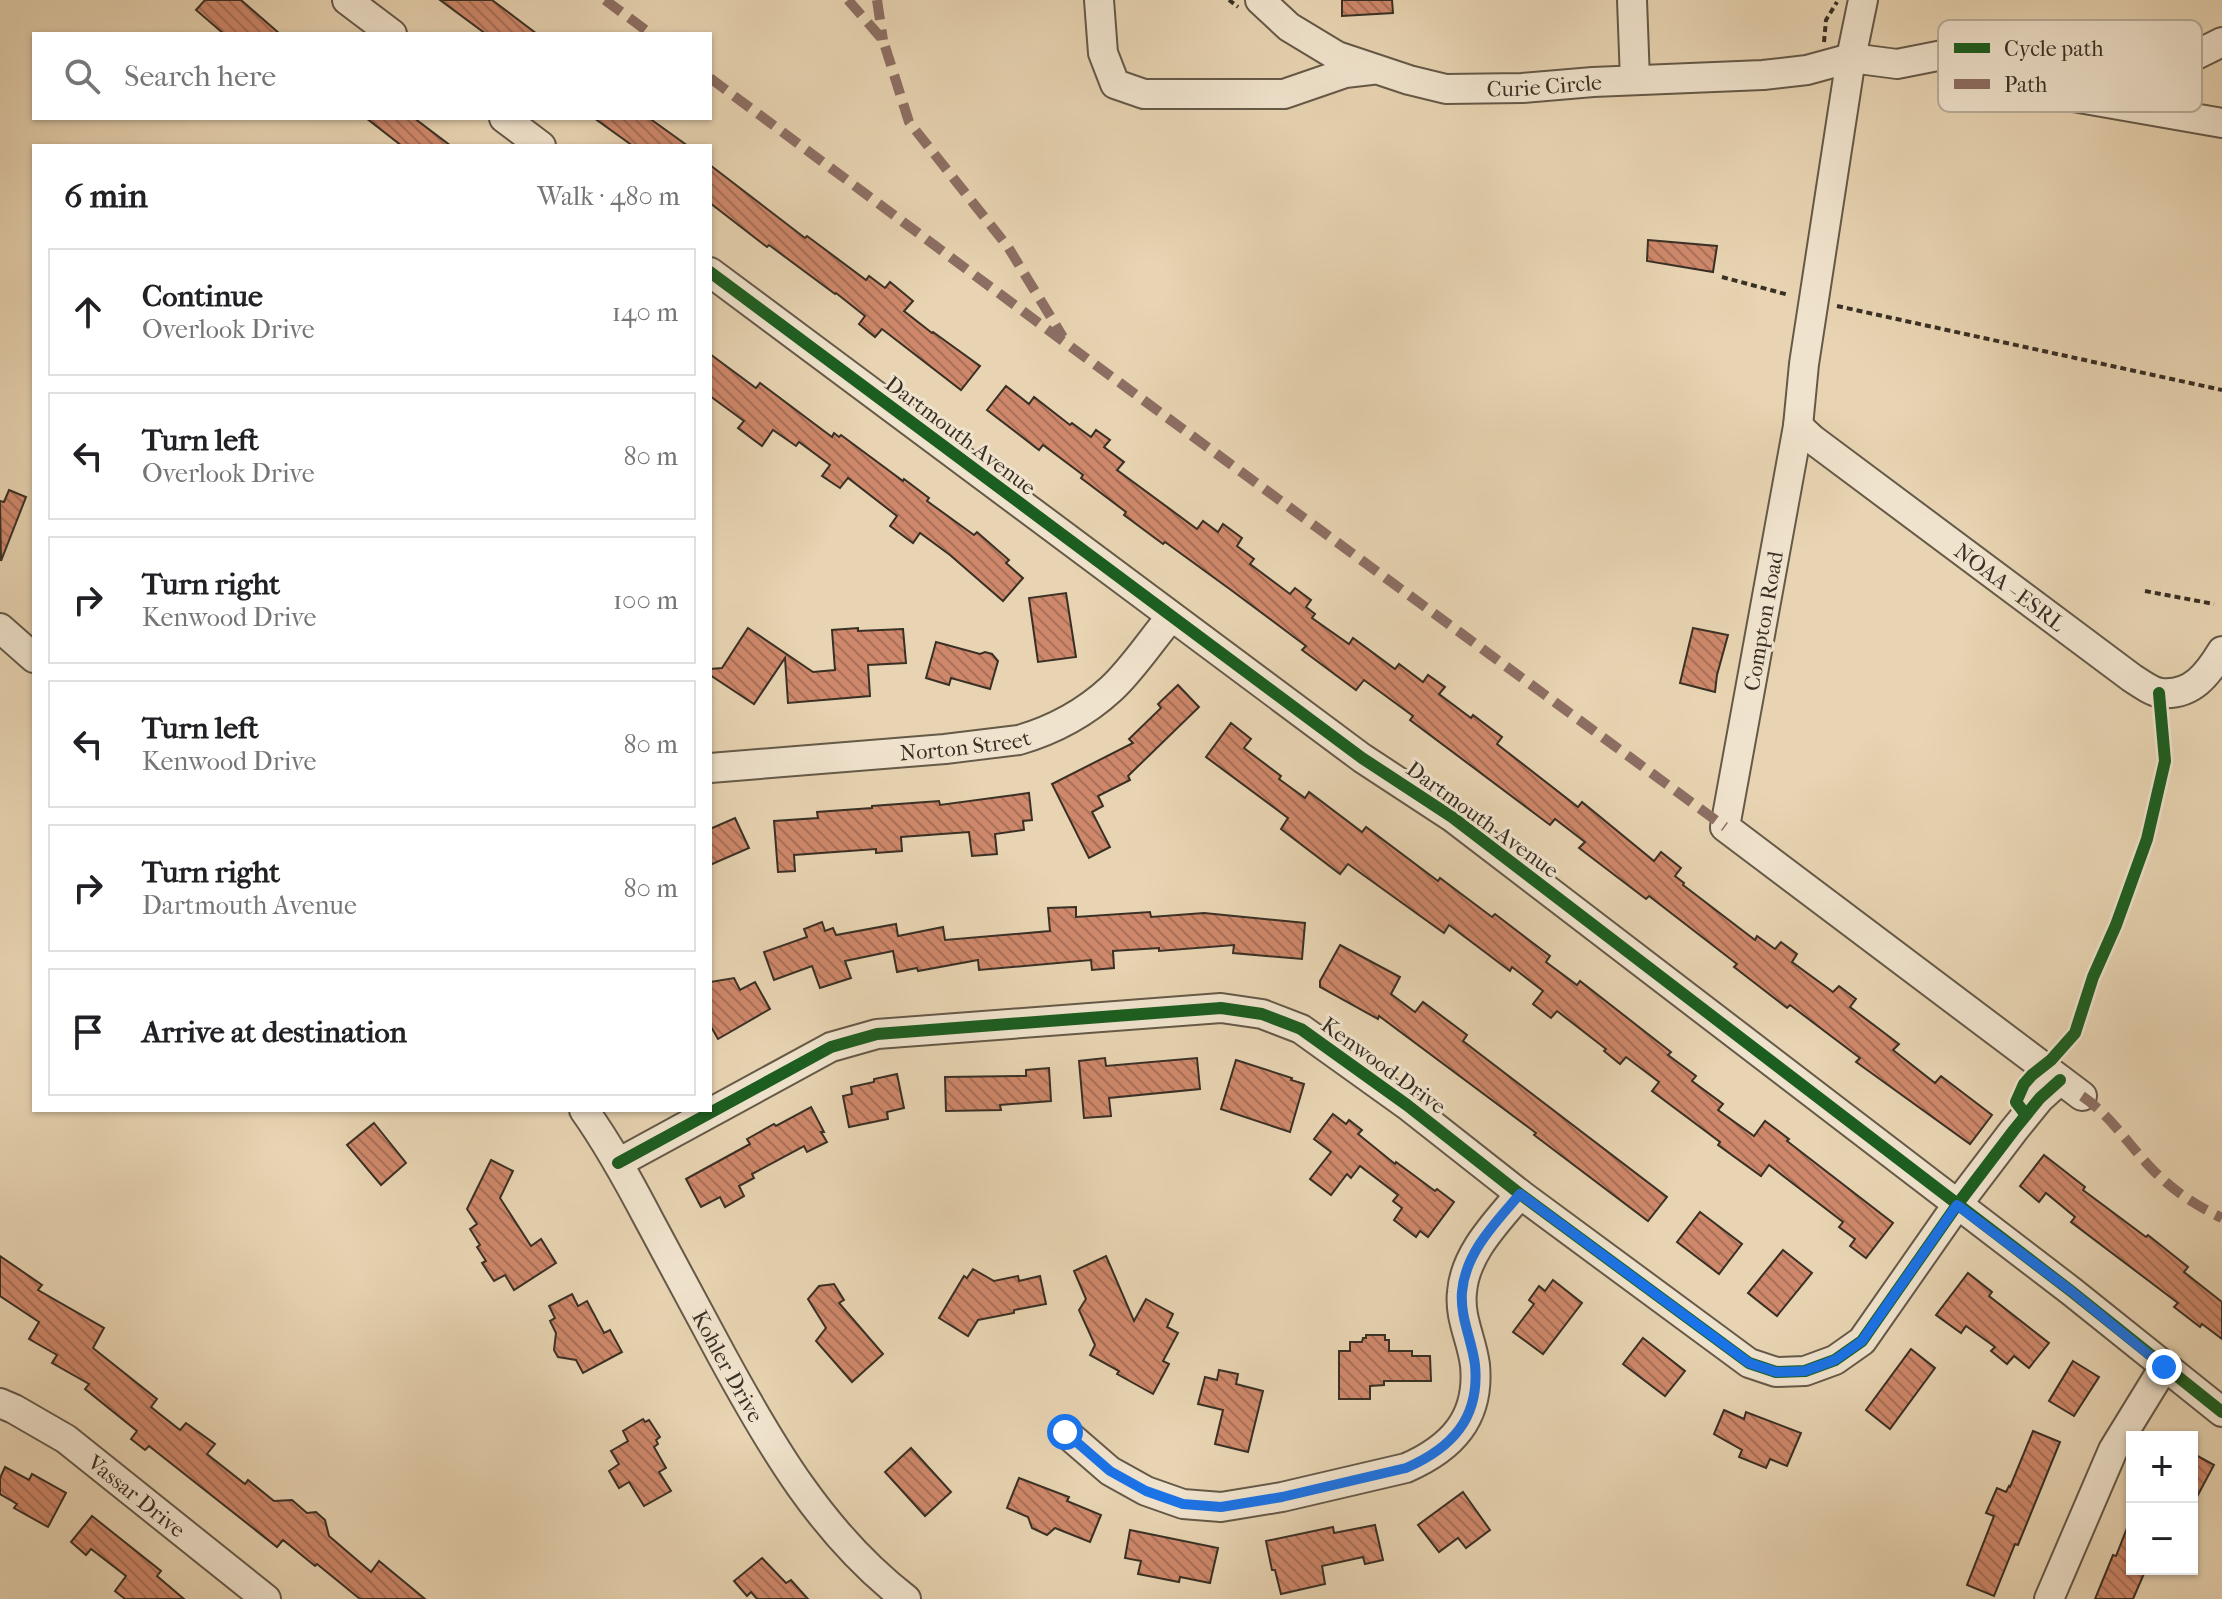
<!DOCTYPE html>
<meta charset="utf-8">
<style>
body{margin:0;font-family:"IM FELL French Canon",serif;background:#f2f2f2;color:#202124}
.controls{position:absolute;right:24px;bottom:24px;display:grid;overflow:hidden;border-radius:0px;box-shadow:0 2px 6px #0004}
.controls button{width:72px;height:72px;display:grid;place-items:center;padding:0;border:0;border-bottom:2px solid #e0e0e0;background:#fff;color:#202124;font:40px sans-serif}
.stop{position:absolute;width:24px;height:24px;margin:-18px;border:6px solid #1a73e8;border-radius:50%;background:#fff}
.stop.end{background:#1a73e8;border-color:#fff;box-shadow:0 2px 8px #0008}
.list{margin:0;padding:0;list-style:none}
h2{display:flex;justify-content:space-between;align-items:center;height:104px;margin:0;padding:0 32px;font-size:34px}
h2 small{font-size:26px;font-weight:400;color:#757577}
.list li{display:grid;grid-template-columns:52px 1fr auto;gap:24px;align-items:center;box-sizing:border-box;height:128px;margin:0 16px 16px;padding:0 16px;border:2px solid #e0e0e0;border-radius:0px}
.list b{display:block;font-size:30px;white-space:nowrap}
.list p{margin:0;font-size:26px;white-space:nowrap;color:#757577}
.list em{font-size:26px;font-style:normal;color:#757577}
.icon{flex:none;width:44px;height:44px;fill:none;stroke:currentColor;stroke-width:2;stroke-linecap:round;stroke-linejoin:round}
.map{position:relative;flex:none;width:2222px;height:1599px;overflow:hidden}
.search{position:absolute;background:#fff;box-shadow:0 2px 6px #0004;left:32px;top:32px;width:680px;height:88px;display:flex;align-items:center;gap:20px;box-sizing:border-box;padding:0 28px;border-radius:0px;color:#757577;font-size:30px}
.panel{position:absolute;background:#fff;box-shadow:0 2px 6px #0004;left:32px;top:144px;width:680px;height:968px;border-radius:0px}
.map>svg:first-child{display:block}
.building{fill:url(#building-back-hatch);stroke:#393025;stroke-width:2}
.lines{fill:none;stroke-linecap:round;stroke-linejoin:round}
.minor-casing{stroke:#655948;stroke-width:32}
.path{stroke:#393025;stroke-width:4;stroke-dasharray:6 4;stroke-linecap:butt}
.minor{stroke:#f0e3cd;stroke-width:28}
.quiet{stroke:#8d6e63;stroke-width:10;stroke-dasharray:20 10;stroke-linecap:butt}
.cycleway-casing{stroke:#f0e3cd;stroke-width:17}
.cycleway{stroke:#1b5e20;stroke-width:12}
.route{stroke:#1a73e8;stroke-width:10}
.labels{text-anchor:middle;stroke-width:6;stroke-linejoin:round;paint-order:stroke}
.street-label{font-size:22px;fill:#393025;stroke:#f0e3cd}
.key{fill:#f0e3cd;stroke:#b9ad9b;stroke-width:2}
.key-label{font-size:22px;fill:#393025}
</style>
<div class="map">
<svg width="2222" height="1599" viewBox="0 0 2222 1599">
<defs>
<pattern id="building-back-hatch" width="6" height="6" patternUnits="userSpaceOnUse" patternTransform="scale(2)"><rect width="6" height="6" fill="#cf886b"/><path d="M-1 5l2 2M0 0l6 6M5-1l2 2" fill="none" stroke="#a97058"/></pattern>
</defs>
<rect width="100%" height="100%" fill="#e8d4b2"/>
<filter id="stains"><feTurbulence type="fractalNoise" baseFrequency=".0025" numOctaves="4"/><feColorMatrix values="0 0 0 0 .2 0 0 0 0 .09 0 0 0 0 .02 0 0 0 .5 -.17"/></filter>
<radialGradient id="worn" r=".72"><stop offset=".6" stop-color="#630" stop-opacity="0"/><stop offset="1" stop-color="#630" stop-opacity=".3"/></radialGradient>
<g class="building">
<polygon points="205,0 241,0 280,34 224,34 196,10"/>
<polygon points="440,0 492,0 537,34 486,34"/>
<polygon points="1342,0 1392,0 1393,13 1342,16"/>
<polygon points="366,118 414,118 451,146 402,146"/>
<polygon points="594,118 649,118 688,146 633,146"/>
<polygon points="710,165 805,238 807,236 866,280 869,276 885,288 890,282 913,301 904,311 932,333 933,332 980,366 961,390 882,329 875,337 859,324 865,316 836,293 835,294 769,245 767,247 710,203"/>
<polygon points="1648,240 1717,246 1713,272 1647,261"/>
<polygon points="710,354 756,388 760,383 832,437 834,433 839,437 841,435 903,481 904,479 929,498 927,501 974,535 977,532 1009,560 1006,563 1023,578 1003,601 950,555 920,533 913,543 890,526 897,516 848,478 840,488 822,476 830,465 799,442 796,446 773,430 762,446 738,428 744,421 710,396"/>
<polygon points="1006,386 1029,404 1034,397 1070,425 1072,423 1091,437 1096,430 1110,440 1104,447 1124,462 1117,470 1197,529 1203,521 1218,532 1223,524 1242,538 1237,546 1254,559 1250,564 1290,594 1295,588 1311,600 1306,607 1315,614 1312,618 1349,644 1353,638 1395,669 1399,664 1423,682 1428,675 1445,687 1439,694 1471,718 1473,715 1502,737 1497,744 1578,807 1582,802 1654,861 1661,852 1681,868 1675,876 1684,883 1683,885 1755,940 1757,936 1775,949 1781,942 1797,954 1792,962 1833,992 1839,986 1856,999 1850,1007 1899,1044 1893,1050 1935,1083 1941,1076 1992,1115 1970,1144 1856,1062 1860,1058 1790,1005 1787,1008 1734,967 1737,964 1649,896 1646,899 1579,848 1585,842 1555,819 1550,825 1410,720 1413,716 1364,680 1356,690 1302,650 1306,646 1231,590 1165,542 1163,544 1124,515 1126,512 1081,478 1083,475 1043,445 1039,450 987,410"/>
<polygon points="9,490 26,497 1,561 0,501 4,502"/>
<polygon points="1066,593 1076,657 1038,662 1029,598"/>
<polygon points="748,628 813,672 835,670 832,630 858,628 858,631 903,629 906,663 868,665 870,696 788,703 785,658 754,704 710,675 710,669 722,668"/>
<polygon points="1693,628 1728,635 1717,675 1715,692 1680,683"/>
<polygon points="936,642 980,654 985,652 992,654 998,661 990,689 951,678 949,685 926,678"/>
<polygon points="1178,685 1199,707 1128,776 1130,780 1098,796 1103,806 1092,812 1110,847 1089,858 1052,784 1133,743 1129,739 1161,708 1158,704"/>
<polygon points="1231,723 1251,739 1244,748 1281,776 1279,779 1305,798 1309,792 1362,832 1366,827 1438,881 1440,878 1492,917 1495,914 1550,956 1546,962 1577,985 1580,981 1671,1052 1668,1055 1696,1076 1692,1081 1723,1104 1718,1110 1754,1136 1765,1121 1789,1139 1787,1141 1893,1223 1866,1258 1850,1246 1855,1239 1839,1227 1843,1222 1769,1165 1761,1176 1718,1145 1720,1142 1652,1091 1659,1082 1626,1057 1620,1064 1604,1051 1606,1049 1557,1011 1551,1018 1533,1004 1543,991 1512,967 1510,971 1449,925 1444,933 1348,864 1340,874 1281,829 1288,818 1206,757"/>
<polygon points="1029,793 1032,820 1023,821 1024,830 995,834 997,854 972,856 969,832 901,837 902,851 876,853 876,849 794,855 795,871 778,872 774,821 818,818 817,812 872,808 872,806 939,801 940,805"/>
<polygon points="735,818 749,848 710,865 710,829"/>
<polygon points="1076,907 1076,917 1150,912 1151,917 1204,913 1305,923 1302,959 1233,953 1234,945 1159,951 1159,948 1113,951 1114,968 1092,970 1091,960 979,970 978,960 918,971 917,968 897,972 893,951 845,961 851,978 820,988 812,966 774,980 764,952 807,937 804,929 822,922 825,931 833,928 836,935 896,924 898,936 943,927 945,940 1050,931 1048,908"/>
<polygon points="1340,945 1400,977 1391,994 1415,1012 1423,1002 1467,1035 1463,1041 1667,1197 1648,1221 1534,1135 1536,1133 1379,1016 1378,1019 1320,987 1320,981"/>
<polygon points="734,978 740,990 755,982 770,1009 718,1039 710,1025 710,982"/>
<polygon points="1105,1058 1106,1066 1197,1058 1200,1089 1109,1098 1111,1116 1084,1118 1079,1061"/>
<polygon points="1236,1060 1292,1078 1291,1080 1304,1084 1290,1132 1221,1109"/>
<polygon points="1049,1068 1051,1101 1000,1105 1001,1110 946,1111 945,1077 1026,1076 1026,1070"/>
<polygon points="897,1074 904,1108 887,1112 888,1119 849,1127 843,1096 852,1094 851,1087 874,1082 874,1079"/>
<polygon points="811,1107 824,1132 821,1132 827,1142 807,1152 804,1146 752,1174 754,1178 739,1186 744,1196 725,1207 720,1197 701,1207 686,1179 750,1144 747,1139 774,1124 776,1126"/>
<polygon points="1333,1114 1346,1124 1349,1120 1362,1130 1358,1134 1395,1164 1396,1162 1435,1191 1437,1189 1454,1202 1428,1237 1420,1231 1416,1237 1394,1220 1402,1208 1393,1201 1398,1195 1360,1166 1351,1178 1347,1174 1331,1195 1310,1179 1331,1152 1314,1139"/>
<polygon points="374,1123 406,1163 381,1185 347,1145"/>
<polygon points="2044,1155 2085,1187 2083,1190 2146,1237 2148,1235 2188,1267 2184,1272 2222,1302 2222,1339 2202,1324 2200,1327 2174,1307 2178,1303 2071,1222 2075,1217 2046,1193 2039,1202 2020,1186"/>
<polygon points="491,1160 513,1171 500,1198 531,1246 541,1239 556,1263 514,1290 505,1275 494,1281 482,1263 486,1261 477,1247 480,1245 470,1229 477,1224 467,1209"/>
<polygon points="1700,1212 1742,1244 1719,1274 1677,1242"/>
<polygon points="1783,1250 1812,1273 1777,1316 1748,1293"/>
<polygon points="0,1256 42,1285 38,1290 104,1328 93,1348 157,1399 151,1407 180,1430 186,1423 215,1444 207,1454 245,1484 248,1480 274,1501 292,1500 307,1513 316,1512 325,1520 329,1536 371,1572 379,1561 425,1599 360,1599 317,1564 315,1566 283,1540 277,1547 149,1446 145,1450 131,1439 137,1431 85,1389 89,1384 52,1363 57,1355 29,1339 39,1322 0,1296"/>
<polygon points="1106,1256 1134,1321 1146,1299 1173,1314 1167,1327 1178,1333 1163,1361 1169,1364 1153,1394 1117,1374 1119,1371 1090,1355 1095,1345 1079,1310 1086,1299 1074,1271"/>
<polygon points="973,1269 994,1281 1018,1276 1019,1281 1040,1276 1046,1304 1014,1310 1014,1313 978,1320 968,1336 939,1318 964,1276 967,1278"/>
<polygon points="1968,1273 1992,1292 1989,1296 2049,1343 2029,1368 2014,1356 2007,1364 1991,1351 1995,1347 1966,1326 1961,1333 1936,1315"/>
<polygon points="1553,1280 1582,1303 1543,1354 1513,1332 1534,1304 1529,1300 1539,1286 1545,1291"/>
<polygon points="834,1284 844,1300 839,1303 883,1354 852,1382 816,1341 826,1328 808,1299 819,1286"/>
<polygon points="572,1294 578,1306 587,1301 604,1333 610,1330 622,1352 583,1373 576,1360 558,1357 554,1350 556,1333 550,1321 555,1318 549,1306"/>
<polygon points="1366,1335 1385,1335 1385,1340 1389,1340 1389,1351 1412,1351 1412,1356 1430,1356 1431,1381 1384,1381 1384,1385 1370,1386 1370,1399 1339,1399 1339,1351 1350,1351 1350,1342 1362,1342 1363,1338 1366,1338"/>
<polygon points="1643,1338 1685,1371 1665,1396 1623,1364"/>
<polygon points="1911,1349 1935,1368 1890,1429 1866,1410"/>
<polygon points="2073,1361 2099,1377 2074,1416 2049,1401"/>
<polygon points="1219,1370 1238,1374 1236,1384 1263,1391 1248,1452 1215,1444 1223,1410 1198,1404 1205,1377 1217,1380"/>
<polygon points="1724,1410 1744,1419 1746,1412 1801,1433 1787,1466 1770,1459 1766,1468 1739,1457 1742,1450 1714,1434"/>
<polygon points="643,1419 645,1422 649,1420 660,1437 656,1440 658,1444 654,1447 666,1468 659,1472 671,1491 644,1506 629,1482 619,1488 609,1471 619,1464 611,1451 628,1441 623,1431"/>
<polygon points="2033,1431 2060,1442 2018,1545 2015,1544 1994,1596 1967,1585 1994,1516 1986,1513 1997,1488 2006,1492 2009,1486 2010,1487"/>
<polygon points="911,1448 951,1492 925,1516 885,1472"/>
<polygon points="2192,1453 2214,1465 2192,1506"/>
<polygon points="5,1467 29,1480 32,1474 66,1493 48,1527 14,1508 17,1504 0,1494 0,1478"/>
<polygon points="1019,1478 1069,1497 1067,1501 1101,1515 1090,1542 1055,1528 1047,1535 1032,1528 1028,1517 1007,1508"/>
<polygon points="1463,1492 1490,1530 1466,1548 1458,1538 1439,1552 1418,1525"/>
<polygon points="92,1516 161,1571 157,1576 184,1599 125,1599 115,1591 126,1576 91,1549 86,1555 71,1542"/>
<polygon points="2131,1518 2132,1569 2146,1569 2133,1599 2095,1599 2113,1555 2116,1556"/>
<polygon points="1375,1525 1383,1560 1365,1564 1363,1557 1322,1566 1325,1584 1281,1594 1275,1570 1272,1570 1266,1541 1333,1527 1334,1533"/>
<polygon points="1130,1530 1218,1548 1210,1583 1180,1577 1179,1582 1138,1574 1141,1561 1125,1558"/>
<polygon points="762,1558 786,1583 791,1580 808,1599 757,1599 751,1592 747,1596 734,1581"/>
</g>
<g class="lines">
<defs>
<g id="minor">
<polyline points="347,0 392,34"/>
<polyline points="1099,0 1103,53 1115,84 1144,94 1284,94 1345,73 1371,70"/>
<path id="s1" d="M1260,0L1289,27L1337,56L1409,80L1446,89L1522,88L1593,82L1763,75L1807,70L1851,58L1897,64L1968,50L2039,47L2095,58L2194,56L2222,42"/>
<polyline points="1632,0 1635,80"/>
<polyline points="1863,0 1851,58 1804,364 1798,426 1725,827 2082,1096"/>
<polyline points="2039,47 2033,90 2222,123"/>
<polyline points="504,118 541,146"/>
<polyline points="710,272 1362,758 1452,817 2071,1291 2222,1412"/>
<path id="s2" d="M1798,426L1812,439L2132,678C2140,683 2152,692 2161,693C2192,696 2208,674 2222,651"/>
<polyline points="0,628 34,658"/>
<path id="s3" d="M710,768L945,749L1019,740C1053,730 1085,713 1111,689C1132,670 1152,639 1171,617"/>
<path id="s4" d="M584,1110C609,1145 629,1182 649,1220C673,1264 697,1309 721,1354C771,1446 822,1534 906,1599"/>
<polyline points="618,1163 831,1047 877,1034 1221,1008 1262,1014 1301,1029 1407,1105 1520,1194 1749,1363 1776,1372 1805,1371 1835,1360 1862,1341 1957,1205 2014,1130 2040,1098 2060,1080"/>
<path id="s5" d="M0,1403L14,1409L66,1439L266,1599"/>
<path d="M1065,1432L1110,1471L1146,1491L1183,1504L1221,1507L1282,1497L1406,1468C1452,1448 1480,1418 1475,1365C1472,1340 1459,1318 1462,1292C1465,1253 1497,1222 1520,1194"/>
<polyline points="2049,1599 2113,1450 2164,1367"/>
</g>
</defs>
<use href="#minor" class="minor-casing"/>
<g class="path">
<polyline points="1229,0 1238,7"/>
<polyline points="1824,42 1826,20 1837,2"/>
<polyline points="1722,277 1789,295"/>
<polyline points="1837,306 2222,390"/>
<polyline points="2145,591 2214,604"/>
</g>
<use href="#minor" class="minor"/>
<g class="quiet">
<polyline points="605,0 651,34"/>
<polyline points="848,0 883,40 909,122 1008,247 1063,337"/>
<polyline points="877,0 883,40"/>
<polyline points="710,78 1067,344 1725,827"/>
<path d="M2082,1096C2110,1115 2128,1144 2151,1168C2172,1190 2195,1205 2222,1218"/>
</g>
<defs>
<g id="cycleway">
<polyline points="710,272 1362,758 1452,817 2071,1291 2222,1412"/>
<polyline points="2026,1115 2016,1102 2024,1084 2032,1075 2051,1060 2075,1033 2093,977 2116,925 2147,839 2165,761 2159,693"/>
<polyline points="618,1163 831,1047 877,1034 1221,1008 1262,1014 1301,1029 1407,1105 1520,1194 1749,1363 1776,1372 1805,1371 1835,1360 1862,1341 1957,1205 2014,1130 2040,1098 2060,1080"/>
</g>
</defs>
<use href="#cycleway" class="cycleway-casing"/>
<use href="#cycleway" class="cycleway"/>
</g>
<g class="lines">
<path class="route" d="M1065,1432L1110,1471L1146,1491L1183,1504L1221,1507L1282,1497L1406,1468C1452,1448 1480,1418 1475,1365C1472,1340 1460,1318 1462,1292C1465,1253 1496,1222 1520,1194L1749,1363L1776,1372L1805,1371L1835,1360L1862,1341L1957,1205L2071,1291L2164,1367"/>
</g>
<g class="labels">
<g class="street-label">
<text dy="8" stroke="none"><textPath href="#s1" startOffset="308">Curie Circle</textPath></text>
<text transform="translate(961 435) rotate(37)" y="8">Dartmouth Avenue</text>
<text dy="8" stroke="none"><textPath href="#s2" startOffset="266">NOAA - ESRL</textPath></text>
<text transform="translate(1763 621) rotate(-80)" y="8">Compton Road</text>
<text dy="8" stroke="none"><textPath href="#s3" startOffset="256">Norton Street</textPath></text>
<text transform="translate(1483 819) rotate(36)" y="8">Dartmouth Avenue</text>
<text transform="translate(1384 1065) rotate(36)" y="8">Kenwood Drive</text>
<text dy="8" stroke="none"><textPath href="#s4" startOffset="294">Kohler Drive</textPath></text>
<text dy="8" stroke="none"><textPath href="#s5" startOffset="166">Vassar Drive</textPath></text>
</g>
</g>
<rect x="1938" y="20" width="264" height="92" rx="12" class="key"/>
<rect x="1954" y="43" width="36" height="10" fill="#1b5e20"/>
<rect x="1954" y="79" width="36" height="10" fill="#8d6e63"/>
<g class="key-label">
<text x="2004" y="56">Cycle path</text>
<text x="2004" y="92">Path</text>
</g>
<rect width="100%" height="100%" filter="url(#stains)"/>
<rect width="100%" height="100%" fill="url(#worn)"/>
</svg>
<div class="controls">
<button>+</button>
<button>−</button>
</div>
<div class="stop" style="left:1065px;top:1432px"></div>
<div class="stop end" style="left:2164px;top:1367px"></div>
<div class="search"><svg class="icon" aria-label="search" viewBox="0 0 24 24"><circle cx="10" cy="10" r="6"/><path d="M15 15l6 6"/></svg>Search here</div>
<section class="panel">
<h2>6 min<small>Walk · 480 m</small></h2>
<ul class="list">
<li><svg class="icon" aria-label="ahead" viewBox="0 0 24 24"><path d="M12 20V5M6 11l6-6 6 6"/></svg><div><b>Continue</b><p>Overlook Drive</p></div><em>140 m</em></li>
<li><svg class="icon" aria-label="left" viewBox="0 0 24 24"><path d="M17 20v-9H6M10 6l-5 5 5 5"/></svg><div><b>Turn left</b><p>Overlook Drive</p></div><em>80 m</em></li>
<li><svg class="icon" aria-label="right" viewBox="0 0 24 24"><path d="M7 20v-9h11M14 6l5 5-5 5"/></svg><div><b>Turn right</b><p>Kenwood Drive</p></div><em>100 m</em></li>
<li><svg class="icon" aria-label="left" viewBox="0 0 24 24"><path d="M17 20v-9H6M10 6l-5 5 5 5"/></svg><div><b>Turn left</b><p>Kenwood Drive</p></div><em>80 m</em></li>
<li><svg class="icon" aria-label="right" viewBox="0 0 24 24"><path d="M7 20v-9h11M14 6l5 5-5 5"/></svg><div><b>Turn right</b><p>Dartmouth Avenue</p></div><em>80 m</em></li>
<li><svg class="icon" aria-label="arrive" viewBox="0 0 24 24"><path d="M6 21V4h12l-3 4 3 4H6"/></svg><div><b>Arrive at destination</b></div></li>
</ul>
</section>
</div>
